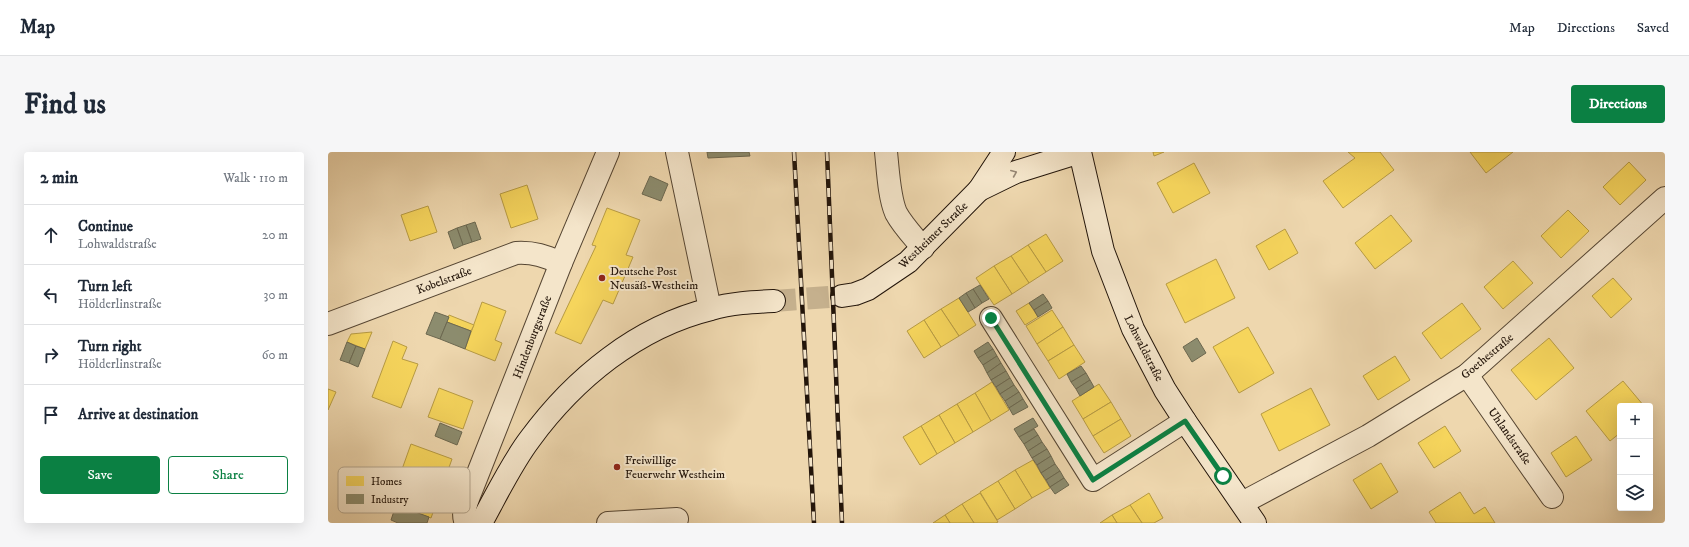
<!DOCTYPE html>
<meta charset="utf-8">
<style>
body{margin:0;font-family:"IM FELL DW Pica",serif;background:#f6f6f7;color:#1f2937}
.controls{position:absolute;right:12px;bottom:12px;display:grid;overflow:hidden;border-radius:4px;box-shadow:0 4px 16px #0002}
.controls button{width:36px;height:36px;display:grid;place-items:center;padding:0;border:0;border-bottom:1px solid #e0e1e3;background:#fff;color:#1f2937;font:20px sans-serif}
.stop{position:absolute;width:12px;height:12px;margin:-9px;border:3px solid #0b8043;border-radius:50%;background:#fff}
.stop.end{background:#0b8043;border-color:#fff;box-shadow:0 1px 4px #0008}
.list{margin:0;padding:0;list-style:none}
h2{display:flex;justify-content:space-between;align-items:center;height:52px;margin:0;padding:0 16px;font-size:17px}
h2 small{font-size:13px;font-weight:400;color:#747a83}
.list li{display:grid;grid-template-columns:26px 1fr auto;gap:12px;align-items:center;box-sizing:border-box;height:60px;padding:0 16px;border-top:1px solid #e0e1e3}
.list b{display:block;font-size:15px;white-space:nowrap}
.list p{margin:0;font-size:13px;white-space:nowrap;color:#747a83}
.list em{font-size:13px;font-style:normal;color:#747a83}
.actions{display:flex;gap:8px;padding:12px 16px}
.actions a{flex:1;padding:9px 0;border:1px solid #0b8043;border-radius:4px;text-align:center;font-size:14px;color:#0b8043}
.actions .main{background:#0b8043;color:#fff}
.icon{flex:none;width:22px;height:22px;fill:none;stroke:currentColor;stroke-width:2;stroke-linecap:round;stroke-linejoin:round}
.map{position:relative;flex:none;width:1337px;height:371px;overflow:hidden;border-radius:4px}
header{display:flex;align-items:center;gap:24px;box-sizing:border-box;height:56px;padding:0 20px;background:#fff;border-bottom:1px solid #e0e1e3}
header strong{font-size:19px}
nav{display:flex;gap:22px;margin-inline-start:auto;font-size:14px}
.intro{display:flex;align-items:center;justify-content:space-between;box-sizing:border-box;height:96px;padding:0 24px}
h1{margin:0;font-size:28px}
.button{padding:10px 18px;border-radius:4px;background:#0b8043;color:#fff;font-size:14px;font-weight:700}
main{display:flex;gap:24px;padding:0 24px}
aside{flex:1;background:#fff;border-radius:4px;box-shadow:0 4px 16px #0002}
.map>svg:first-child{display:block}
.homes{fill:#f6d55c;stroke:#b79b43}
.industry{fill:#8c8c6e;stroke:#6c6850}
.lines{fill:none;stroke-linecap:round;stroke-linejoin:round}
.secondary-tunnel{stroke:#c5b08d;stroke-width:22;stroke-dasharray:22 11;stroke-linecap:butt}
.street-casing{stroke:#564633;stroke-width:24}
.secondary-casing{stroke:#23150a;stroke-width:24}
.street{stroke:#f4e5ca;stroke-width:22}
.secondary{stroke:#f4e5ca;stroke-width:22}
.rail-casing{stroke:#23150a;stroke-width:4.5}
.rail{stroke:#f4e5ca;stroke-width:3;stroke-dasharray:9;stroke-linecap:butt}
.oneway{stroke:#968774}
.route{stroke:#0b8043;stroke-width:5}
.poi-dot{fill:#8f2418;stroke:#f4e5ca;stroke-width:1.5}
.labels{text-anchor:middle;stroke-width:4;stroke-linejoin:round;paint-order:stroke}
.street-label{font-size:12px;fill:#23150a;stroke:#f4e5ca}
.poi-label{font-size:12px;fill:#23150a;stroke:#f4e5ca;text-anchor:start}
.key{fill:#f4e5ca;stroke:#b5a790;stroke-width:1}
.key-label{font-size:11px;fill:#23150a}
</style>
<header>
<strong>Map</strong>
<nav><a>Map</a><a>Directions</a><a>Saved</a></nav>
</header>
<div class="intro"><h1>Find us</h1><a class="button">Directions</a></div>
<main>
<aside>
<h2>2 min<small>Walk · 110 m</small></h2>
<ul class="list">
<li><svg class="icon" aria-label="ahead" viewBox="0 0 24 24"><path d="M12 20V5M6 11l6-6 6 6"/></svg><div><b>Continue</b><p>Lohwaldstraße</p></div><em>20 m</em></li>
<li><svg class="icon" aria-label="left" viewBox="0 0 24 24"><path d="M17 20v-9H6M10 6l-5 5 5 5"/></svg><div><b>Turn left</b><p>Hölderlinstraße</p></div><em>30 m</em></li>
<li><svg class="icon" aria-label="right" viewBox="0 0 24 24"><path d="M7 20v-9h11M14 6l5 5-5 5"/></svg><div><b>Turn right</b><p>Hölderlinstraße</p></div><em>60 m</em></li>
<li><svg class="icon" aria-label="arrive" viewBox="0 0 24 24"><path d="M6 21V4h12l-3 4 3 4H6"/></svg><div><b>Arrive at destination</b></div></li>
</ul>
<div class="actions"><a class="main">Save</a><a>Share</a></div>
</aside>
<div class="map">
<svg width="1337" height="371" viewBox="0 0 1337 371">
<rect width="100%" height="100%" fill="#eed7ae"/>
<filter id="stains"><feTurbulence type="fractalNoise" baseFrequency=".005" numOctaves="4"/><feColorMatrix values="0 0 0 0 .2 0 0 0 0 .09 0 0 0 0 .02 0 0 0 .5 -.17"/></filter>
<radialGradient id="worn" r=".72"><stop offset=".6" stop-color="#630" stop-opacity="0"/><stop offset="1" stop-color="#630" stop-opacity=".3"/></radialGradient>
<g class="homes">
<polygon points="825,0 836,0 826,4"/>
<polygon points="1020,0 1052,0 1066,18 1015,56 995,29 1027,6"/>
<polygon points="1142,0 1185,0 1158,21"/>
<polygon points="1301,10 1318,28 1292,53 1275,35"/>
<polygon points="866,11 882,41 845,61 829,31"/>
<polygon points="199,33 210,67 183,76 172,42"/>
<polygon points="100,54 109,80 82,89 73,63"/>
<polygon points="279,56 312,68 298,103 305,105 285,152 275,148 253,192 227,181 268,94 264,93"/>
<polygon points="1240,58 1261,79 1233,106 1213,84"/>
<polygon points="1063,63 1084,89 1047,117 1027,91"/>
<polygon points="957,77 970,101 941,118 928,94"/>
<polygon points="718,82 735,109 718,120 700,93"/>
<polygon points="700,93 718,120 701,131 683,104"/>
<polygon points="683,104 701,131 684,142 666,114"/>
<polygon points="888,107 907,146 857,171 838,132"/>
<polygon points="1185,109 1205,131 1175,157 1156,135"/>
<polygon points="666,114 684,142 666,153 648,126"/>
<polygon points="1285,126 1304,147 1283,166 1264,144"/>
<polygon points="631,146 648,173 631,184 613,157"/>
<polygon points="154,150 178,159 167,188 174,191 167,209 137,197"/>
<polygon points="701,151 710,165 697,173 688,159"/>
<polygon points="1134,151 1153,177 1113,207 1094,181"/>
<polygon points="613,157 631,184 613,195 596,168"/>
<polygon points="724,158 735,175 709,192 698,174"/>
<polygon points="121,163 146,173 143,179 119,170"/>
<polygon points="596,168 613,195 596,206 579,179"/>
<polygon points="735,175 746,193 720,209 709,192"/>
<polygon points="920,175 946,221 911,241 885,195"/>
<polygon points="44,180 37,197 19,190 23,182"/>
<polygon points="1221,186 1246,216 1208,248 1183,218"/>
<polygon points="65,189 79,195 74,207 90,212 73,256 44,245"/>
<polygon points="746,193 757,210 731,227 720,209"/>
<polygon points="1067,204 1082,228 1050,248 1035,224"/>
<polygon points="1295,229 1316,254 1292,254 1292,281 1282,289 1258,259"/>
<polygon points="664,230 681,258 663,269 647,241"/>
<polygon points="771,232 783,250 755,267 744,249"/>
<polygon points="111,236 145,249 135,277 100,265"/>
<polygon points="983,236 1002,273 951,299 933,262"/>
<polygon points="0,237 8,240 0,258"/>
<polygon points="647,241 663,269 645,280 629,252"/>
<polygon points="783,250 793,267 765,284 755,267"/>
<polygon points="629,252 645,280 627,291 611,263"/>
<polygon points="611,263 627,291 609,302 593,274"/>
<polygon points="793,267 803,284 776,301 765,284"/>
<polygon points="593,274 609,302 592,313 575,285"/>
<polygon points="1117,274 1133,299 1106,316 1090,291"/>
<polygon points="1248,284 1264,308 1238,325 1223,301"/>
<polygon points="83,292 124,307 103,366 62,351"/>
<polygon points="705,308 722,336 704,346 687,318"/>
<polygon points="1053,311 1070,340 1043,357 1025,328"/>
<polygon points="687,318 704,346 687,357 670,329"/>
<polygon points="670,329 687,357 669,368 652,340"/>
<polygon points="1132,340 1146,362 1157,355 1167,371 1108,371 1101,360"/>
<polygon points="652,341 670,370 668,371 646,371 634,352"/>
<polygon points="821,341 835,366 826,371 814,371 802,353"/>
<polygon points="634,352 646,371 622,371 617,363"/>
<polygon points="802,353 814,371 789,371 784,363"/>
<polygon points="617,363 622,371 605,371"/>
<polygon points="784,363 789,371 772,371"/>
</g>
<g class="industry">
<polygon points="379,0 421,0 422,4 380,6"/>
<polygon points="322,24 340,32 333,49 314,42"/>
<polygon points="147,70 153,87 144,90 138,73"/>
<polygon points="138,73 144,90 135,93 129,76"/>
<polygon points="129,76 135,93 126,97 120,80"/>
<polygon points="652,133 661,147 654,151 645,137"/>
<polygon points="645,137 654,151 647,156 638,141"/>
<polygon points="638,141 647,156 640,160 631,146"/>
<polygon points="715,142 720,149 706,158 701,151"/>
<polygon points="720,149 724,156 710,165 706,158"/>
<polygon points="107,160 121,165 112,187 98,182"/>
<polygon points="119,170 143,179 137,197 112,187"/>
<polygon points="869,186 878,201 864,210 855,195"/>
<polygon points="19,190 28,194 21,211 12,208"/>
<polygon points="660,190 665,197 650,206 646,199"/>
<polygon points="28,194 37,197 30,215 21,211"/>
<polygon points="665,197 669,204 655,213 650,206"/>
<polygon points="669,204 673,211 659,221 655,213"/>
<polygon points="673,211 678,219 663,228 659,221"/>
<polygon points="753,214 758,221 743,230 739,222"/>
<polygon points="678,219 682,226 668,235 663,228"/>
<polygon points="758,221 762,228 748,237 743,230"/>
<polygon points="682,226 686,233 672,242 668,235"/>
<polygon points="762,228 766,235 752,244 748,237"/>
<polygon points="686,233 691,240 677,249 672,242"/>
<polygon points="691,240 695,247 681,256 677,249"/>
<polygon points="695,247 700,255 685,263 681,256"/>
<polygon points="705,266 710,274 691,285 686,277"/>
<polygon points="112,271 134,280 129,293 107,284"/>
<polygon points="706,277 710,283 696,292 691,285"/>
<polygon points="710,283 714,290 700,299 696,292"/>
<polygon points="714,290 719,297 704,306 700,299"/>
<polygon points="719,297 723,304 709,313 704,306"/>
<polygon points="723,304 727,312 713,321 709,313"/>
<polygon points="727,312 732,319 718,328 713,321"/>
<polygon points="732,319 736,326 722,335 718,328"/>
<polygon points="736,326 741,333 727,342 722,335"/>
<polygon points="68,353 101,365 99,371 70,371 63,368"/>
</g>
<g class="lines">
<polyline class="secondary-tunnel" points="446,149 514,144"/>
<defs>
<g id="street">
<polyline points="349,0 382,157"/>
<path d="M558,0C560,18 561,45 568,61C575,74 586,85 595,96"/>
<polyline points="663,166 765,328 857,269"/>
<path d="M0,172L188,101C206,100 217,104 233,111"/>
<polyline points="1139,223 1224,345"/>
<polyline points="914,351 1040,284 1139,223 1337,46"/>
<path d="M138,371C133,361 139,349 143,339L233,111L280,0"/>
<polyline points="280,371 349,367"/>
</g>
<g id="secondary">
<polyline points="752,0 775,99 805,177 837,238 857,269 927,371"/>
<polyline points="651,38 688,20 752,0"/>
<polyline points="514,144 527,142 540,137 580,110 651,38 676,0"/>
<path d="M153,371C168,344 183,312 202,287C246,227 309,175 383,157C403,151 425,150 446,149"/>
</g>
</defs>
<use href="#street" class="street-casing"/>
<use href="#secondary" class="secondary-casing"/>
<use href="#street" class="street"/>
<use href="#secondary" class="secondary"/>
<defs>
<g id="rail">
<polyline points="466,0 486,371"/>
<polyline points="499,0 514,371"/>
</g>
</defs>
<use href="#rail" class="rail-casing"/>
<use href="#rail" class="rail"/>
</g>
<defs><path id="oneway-chevron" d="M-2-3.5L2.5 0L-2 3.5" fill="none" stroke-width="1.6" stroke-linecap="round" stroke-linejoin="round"/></defs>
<use class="oneway" href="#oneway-chevron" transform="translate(686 21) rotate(-23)"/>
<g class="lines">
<polyline class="route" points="663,166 765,328 857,269 895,324"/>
</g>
<g class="poi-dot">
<circle cx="274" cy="126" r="4"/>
<circle cx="289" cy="315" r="4"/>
</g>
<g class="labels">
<g class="street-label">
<text transform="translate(605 83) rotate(-44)" y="4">Westheimer Straße</text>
<text transform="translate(116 128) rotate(-21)" y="4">Kobelstraße</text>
<text transform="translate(204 185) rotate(-69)" y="4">Hindenburgstraße</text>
<text transform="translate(816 196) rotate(63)" y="4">Lohwaldstraße</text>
<text transform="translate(1159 204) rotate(-40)" y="4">Goethestraße</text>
<text transform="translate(1182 284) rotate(55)" y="4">Uhlandstraße</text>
</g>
<g class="poi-label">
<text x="282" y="123">Deutsche Post<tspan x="282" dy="14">Neusäß-Westheim</tspan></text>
<text x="297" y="312">Freiwillige<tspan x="297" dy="14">Feuerwehr Westheim</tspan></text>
</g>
</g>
<rect x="10" y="315" width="132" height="46" rx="6" class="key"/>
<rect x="18" y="324" width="18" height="10" fill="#f6d55c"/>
<rect x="18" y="342" width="18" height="10" fill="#8c8c6e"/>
<g class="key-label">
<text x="43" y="333">Homes</text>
<text x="43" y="351">Industry</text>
</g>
<rect width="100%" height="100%" filter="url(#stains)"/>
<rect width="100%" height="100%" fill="url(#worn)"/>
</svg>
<div class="controls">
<button>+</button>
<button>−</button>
<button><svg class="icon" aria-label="layers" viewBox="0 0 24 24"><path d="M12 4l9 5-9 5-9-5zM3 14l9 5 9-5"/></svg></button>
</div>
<div class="stop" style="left:895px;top:324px"></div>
<div class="stop end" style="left:663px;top:166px"></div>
</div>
</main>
